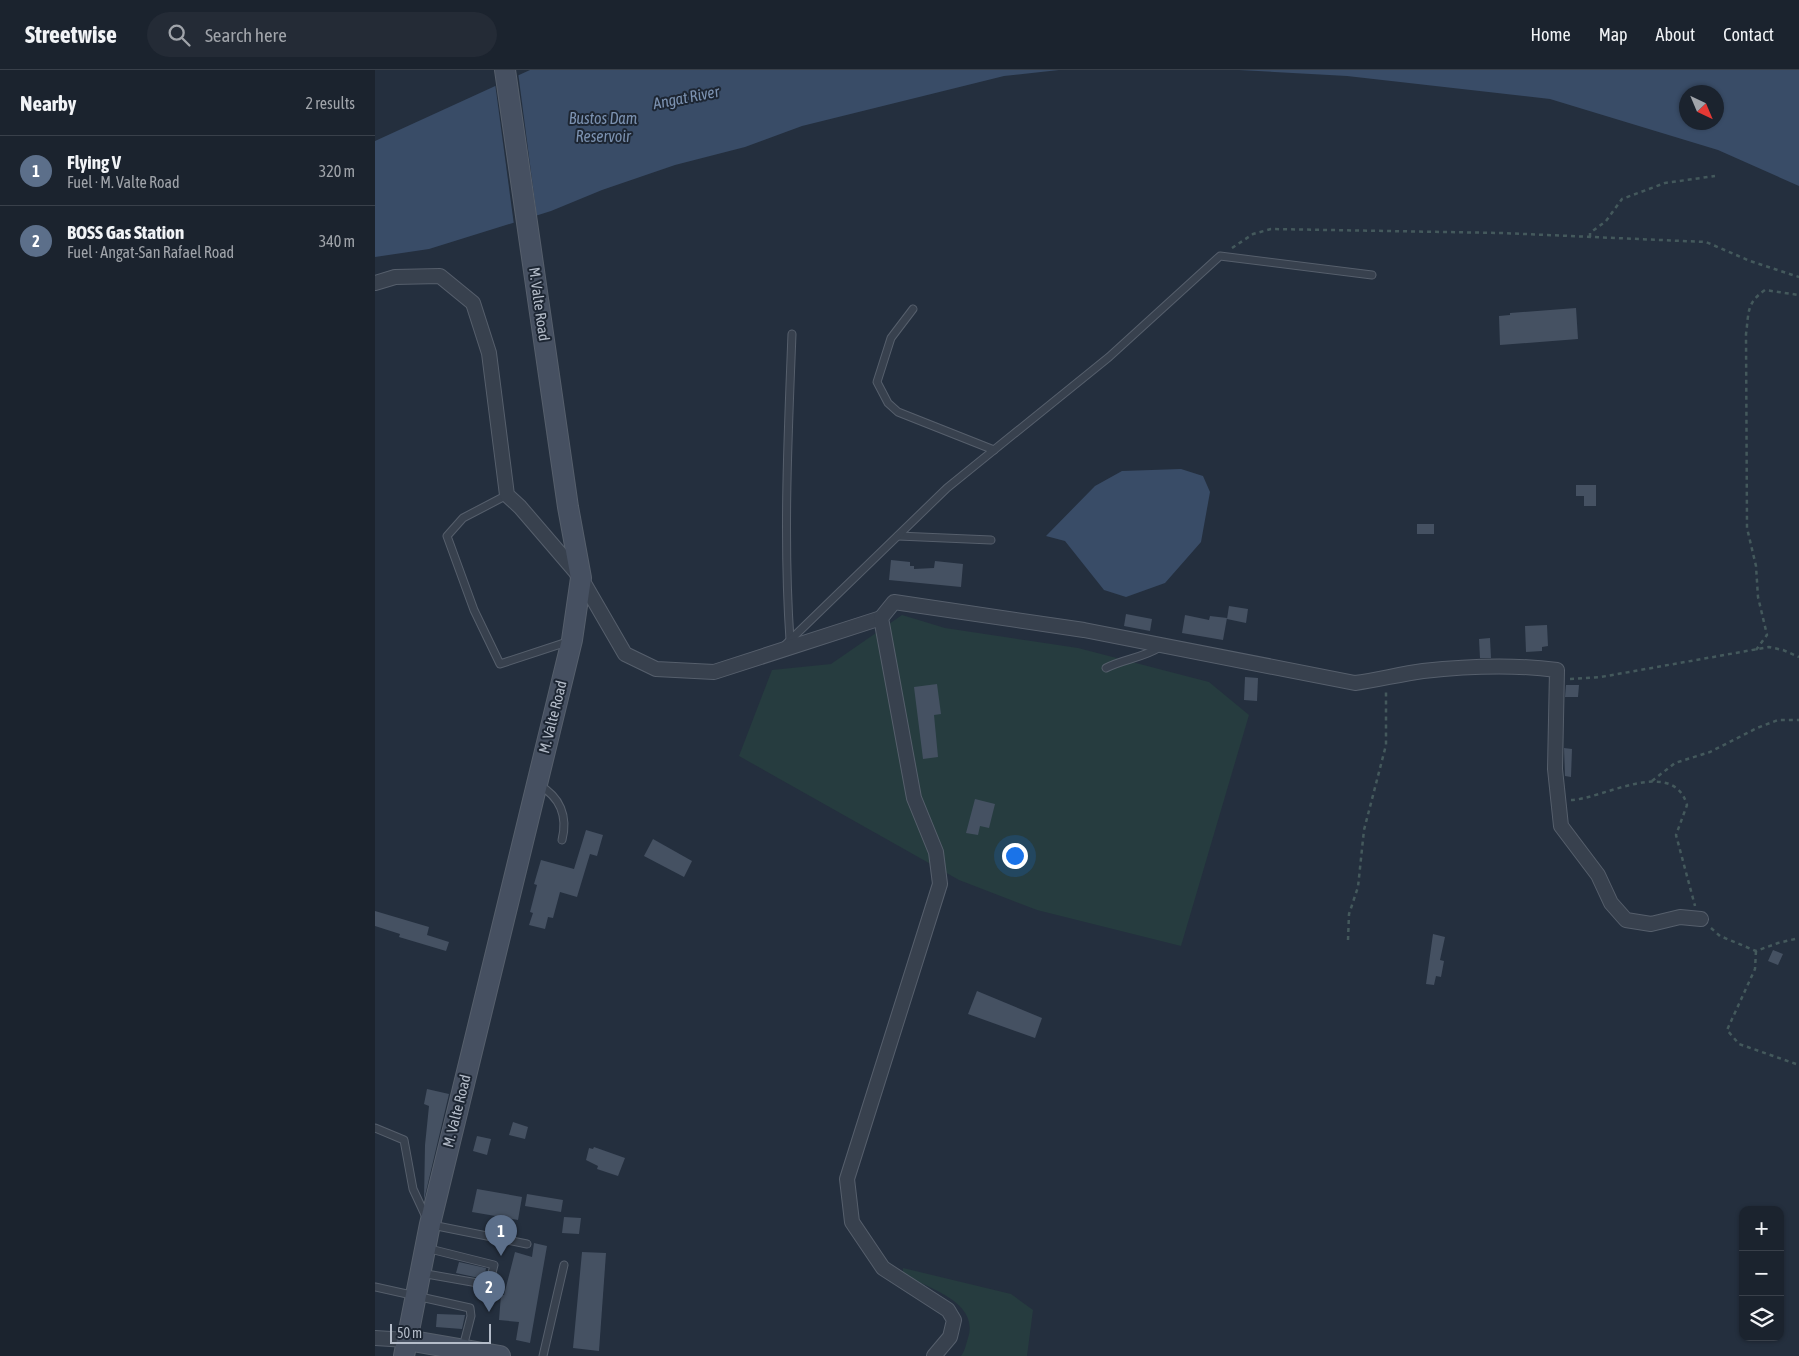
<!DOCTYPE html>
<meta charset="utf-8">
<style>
body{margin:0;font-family:"Asap Condensed",sans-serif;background:#242b36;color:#f1f3f6}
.controls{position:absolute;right:15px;bottom:15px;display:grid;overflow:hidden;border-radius:10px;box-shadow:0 1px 4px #0004}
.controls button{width:45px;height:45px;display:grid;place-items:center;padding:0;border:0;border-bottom:1px solid #39404a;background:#1b232e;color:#f1f3f6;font:25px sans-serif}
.compass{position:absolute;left:1304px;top:15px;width:45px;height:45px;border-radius:50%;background:#1b232e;box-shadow:0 1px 4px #0004;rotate:136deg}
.scale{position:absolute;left:15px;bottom:12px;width:101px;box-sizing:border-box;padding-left:5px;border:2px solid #b4bcc9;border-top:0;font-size:14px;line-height:18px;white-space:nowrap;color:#b4bcc9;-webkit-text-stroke:4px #1d2633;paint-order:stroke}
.you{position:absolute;left:639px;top:785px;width:18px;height:18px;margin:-12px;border:4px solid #fff;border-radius:50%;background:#1a73e8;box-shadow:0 0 0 8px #1a73e833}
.badge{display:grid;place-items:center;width:32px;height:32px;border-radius:50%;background:#8ab4f8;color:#fff;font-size:16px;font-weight:700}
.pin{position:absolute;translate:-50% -41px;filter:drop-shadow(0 1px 2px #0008)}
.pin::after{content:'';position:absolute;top:26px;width:18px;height:15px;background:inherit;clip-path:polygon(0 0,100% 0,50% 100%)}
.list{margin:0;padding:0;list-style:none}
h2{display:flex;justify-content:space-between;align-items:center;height:65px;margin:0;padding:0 20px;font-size:21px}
h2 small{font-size:16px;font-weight:400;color:#a0a4aa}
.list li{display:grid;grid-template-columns:32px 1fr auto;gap:15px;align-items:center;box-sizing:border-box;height:70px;padding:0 20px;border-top:1px solid #39404a}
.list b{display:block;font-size:19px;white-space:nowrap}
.list p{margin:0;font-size:16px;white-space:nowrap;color:#a0a4aa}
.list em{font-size:16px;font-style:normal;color:#a0a4aa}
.icon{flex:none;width:28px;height:28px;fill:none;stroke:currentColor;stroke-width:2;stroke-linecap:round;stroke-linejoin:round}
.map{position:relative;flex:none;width:1424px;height:1286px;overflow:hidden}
header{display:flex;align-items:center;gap:30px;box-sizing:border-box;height:70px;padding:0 25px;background:#1b232e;border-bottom:1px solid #39404a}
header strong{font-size:24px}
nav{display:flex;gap:28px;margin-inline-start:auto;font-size:18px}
.search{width:350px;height:45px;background:#242b36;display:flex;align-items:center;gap:12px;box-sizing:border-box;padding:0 18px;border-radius:28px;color:#a0a4aa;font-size:19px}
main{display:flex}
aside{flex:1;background:#1b232e}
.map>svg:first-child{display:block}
.green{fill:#263c3f}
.water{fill:#394c67;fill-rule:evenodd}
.pier{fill:#242f3e}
.building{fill:#455162}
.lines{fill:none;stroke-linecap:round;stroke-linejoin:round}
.service-casing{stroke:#565f6c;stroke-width:9}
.minor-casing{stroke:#565f6c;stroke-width:16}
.secondary-casing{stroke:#565f6c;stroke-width:22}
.path{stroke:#44595c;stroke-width:2.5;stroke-dasharray:4 4;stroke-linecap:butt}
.service{stroke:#38414e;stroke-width:7}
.minor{stroke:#38414e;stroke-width:14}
.secondary{stroke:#465061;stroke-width:20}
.labels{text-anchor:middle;stroke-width:4;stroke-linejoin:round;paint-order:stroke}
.street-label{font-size:15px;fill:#b4bcc9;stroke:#1d2633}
.water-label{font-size:16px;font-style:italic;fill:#7c92b1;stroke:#1d2633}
</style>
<header>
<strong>Streetwise</strong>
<div class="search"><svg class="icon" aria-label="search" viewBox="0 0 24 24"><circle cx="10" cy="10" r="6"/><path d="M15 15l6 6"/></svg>Search here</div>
<nav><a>Home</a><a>Map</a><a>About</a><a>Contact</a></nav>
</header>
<main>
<aside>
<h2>Nearby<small>2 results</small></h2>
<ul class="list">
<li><span class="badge" style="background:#5c6f8a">1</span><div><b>Flying V</b><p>Fuel · M. Valte Road</p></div><em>320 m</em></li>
<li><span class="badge" style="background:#5c6f8a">2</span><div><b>BOSS Gas Station</b><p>Fuel · Angat-San Rafael Road</p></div><em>340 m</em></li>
</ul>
</aside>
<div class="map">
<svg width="1424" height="1286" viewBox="0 0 1424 1286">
<rect width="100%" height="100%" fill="#242f3e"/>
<g class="green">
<polygon points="527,545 570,558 703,578 834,612 874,645 806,876 662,840 584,810 364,686 397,600 456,594"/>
<path d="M528,1198L636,1224L658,1240L652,1286H586C590,1281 591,1274 593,1268C605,1232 552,1217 528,1205Z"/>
</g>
<g class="water">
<polygon points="155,0 684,0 629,6 427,56 370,77 300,95 227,120 176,141 54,179 0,187 0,71"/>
<path d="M864,0H1424V116L1343,80L1175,29L972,6ZM1342,22V52H1312V22Z"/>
<polygon points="806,399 828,406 835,422 826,472 790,513 751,527 729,520 690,471 671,466 720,416 747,401"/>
</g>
<polygon class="pier" points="143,2 162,148 139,155 120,13"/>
<g class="building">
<polygon points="1201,238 1203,269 1125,275 1124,246 1135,245 1135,243"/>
<polygon points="1201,415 1221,415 1221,436 1209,436 1209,426 1201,426"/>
<rect x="1042" y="454" width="17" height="10"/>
<polygon points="516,490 535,492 535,496 539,496 539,499 559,498 560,491 588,494 586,517 514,510"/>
<polygon points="854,536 873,539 871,553 852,549"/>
<polygon points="751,544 777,549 775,561 749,556"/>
<polygon points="810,545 834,550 835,546 852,548 848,570 807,563"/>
<polygon points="1172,555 1173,576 1167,577 1167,581 1151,582 1150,556"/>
<polygon points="1115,568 1116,588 1105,588 1104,569"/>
<polygon points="870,607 883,608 882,631 869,630"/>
<polygon points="562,614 566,644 559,645 563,687 548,689 539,617"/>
<polygon points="1191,615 1204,615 1203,627 1190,627"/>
<polygon points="1189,678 1197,679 1196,707 1190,706"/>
<polygon points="600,729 620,734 614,758 605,756 603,765 591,763"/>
<polygon points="211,760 228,765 222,786 215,784 202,827 185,822 178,848 173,847 170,859 154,855 158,843 155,842 162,815 159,814 166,790 199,799"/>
<polygon points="278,769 317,791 309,807 269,786"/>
<polygon points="0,841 54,857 52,865 74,872 71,881 24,867 25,864 0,856"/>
<polygon points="1058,864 1070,867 1065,890 1069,891 1066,907 1061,906 1059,915 1051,914"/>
<polygon points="1398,880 1408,884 1403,895 1393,891"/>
<polygon points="602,921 667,948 660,968 593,944"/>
<polygon points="52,1019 74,1024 49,1130 50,1075 54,1036 49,1034"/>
<polygon points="138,1052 153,1057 150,1069 134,1065"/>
<polygon points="102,1066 116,1069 112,1085 98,1081"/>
<polygon points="219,1077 250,1088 243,1106 222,1099 223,1096 211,1090 214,1078 218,1079"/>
<polygon points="102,1119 147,1127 143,1150 97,1142"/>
<polygon points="152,1124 188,1130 186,1142 150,1136"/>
<polygon points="189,1147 206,1148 204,1164 187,1163"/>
<polygon points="159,1173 172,1176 155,1273 141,1270 144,1252 124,1250 126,1225 129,1225 140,1182 157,1187"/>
<polygon points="207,1182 231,1183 224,1281 198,1278"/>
<polygon points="84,1192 111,1198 109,1209 81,1203"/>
<polygon points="62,1244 90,1245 87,1259 61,1257"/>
</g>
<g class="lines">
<defs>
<g id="service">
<polyline points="538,239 516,268 502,312 513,333 523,342 619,380"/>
<polyline points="132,425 88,448 72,466 99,540 125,594 195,571"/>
<polyline points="523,466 616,470"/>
<path d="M415,570C408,468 413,366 417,264"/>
<polyline points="408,577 572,418 734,287 845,186 997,205"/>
<path d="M731,598C748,589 768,588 785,577"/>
<path d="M164,715C185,727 193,746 187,770"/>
<polyline points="0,1058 29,1070 38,1119 51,1147"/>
<polyline points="57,1155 152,1174"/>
<polyline points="46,1203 114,1215 119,1195 51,1178"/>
<polyline points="0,1217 95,1238 96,1246 88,1277"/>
<polyline points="168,1286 189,1195"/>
</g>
<g id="minor">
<polyline points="0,213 20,207 65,206 98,233 114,283 132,425 145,437 206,508 250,584 281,599 339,602 506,548"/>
<polyline points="0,1268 32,1270"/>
<path d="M559,1286L575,1267L579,1250L573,1240L508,1198L477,1152L472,1109L565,814L561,782L539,728L506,548L519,532L709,560L980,613C1003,610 1025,604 1048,601C1093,596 1137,594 1182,600L1180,699L1186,756L1223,805L1236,833L1251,850L1276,854L1305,847L1326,849"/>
</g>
<g id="secondary">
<polyline points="32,1270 125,1286"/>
<polyline points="29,1286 55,1154 197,570 206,508 193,437 130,0"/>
</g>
</defs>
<use href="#service" class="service-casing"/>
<use href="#minor" class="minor-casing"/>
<use href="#secondary" class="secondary-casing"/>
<g class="path">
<polyline points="1215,167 1215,163 1231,151 1247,129 1290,113 1340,106"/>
<polyline points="857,178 878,164 896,159 1127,163 1331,172 1375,191 1424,207"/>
<path d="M1381,580L1392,565L1383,527L1381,496L1372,458L1371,264C1374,243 1371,233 1390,220L1424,225"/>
<polyline points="1195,609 1226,607 1394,577 1408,580 1424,587"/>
<polyline points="1277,711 1300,693 1335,682 1382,658 1403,650 1424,650"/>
<path d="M1196,730C1228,729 1298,686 1312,735L1301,765L1320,836"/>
<polyline points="1336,858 1345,866 1381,881 1403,873 1424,868"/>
<polyline points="973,870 974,844 983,817 989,760 1011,675 1011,621"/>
<polyline points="1381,881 1380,899 1352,960 1364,974 1424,995"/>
</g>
<use href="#service" class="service"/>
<use href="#minor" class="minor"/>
<use href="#secondary" class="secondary"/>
</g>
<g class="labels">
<g class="street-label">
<text transform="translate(164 234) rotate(82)" y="5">M. Valte Road</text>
<text transform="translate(178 647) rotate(-76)" y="5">M. Valte Road</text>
<text transform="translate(82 1041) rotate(-76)" y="5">M. Valte Road</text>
</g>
<g class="water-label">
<text transform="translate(311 27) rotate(-11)" y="6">Angat River</text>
<text x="228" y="54">Bustos Dam<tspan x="228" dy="18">Reservoir</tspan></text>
</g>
</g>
</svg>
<div class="controls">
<button>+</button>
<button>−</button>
<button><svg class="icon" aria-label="layers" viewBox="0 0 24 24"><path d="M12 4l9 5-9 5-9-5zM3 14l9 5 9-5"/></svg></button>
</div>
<svg class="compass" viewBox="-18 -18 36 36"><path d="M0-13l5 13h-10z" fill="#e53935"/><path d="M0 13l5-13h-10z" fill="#a0a4aa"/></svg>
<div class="scale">50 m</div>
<div class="you"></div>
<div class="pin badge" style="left:126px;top:1186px;background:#5c6f8a">1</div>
<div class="pin badge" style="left:114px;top:1242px;background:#5c6f8a">2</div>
</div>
</main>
